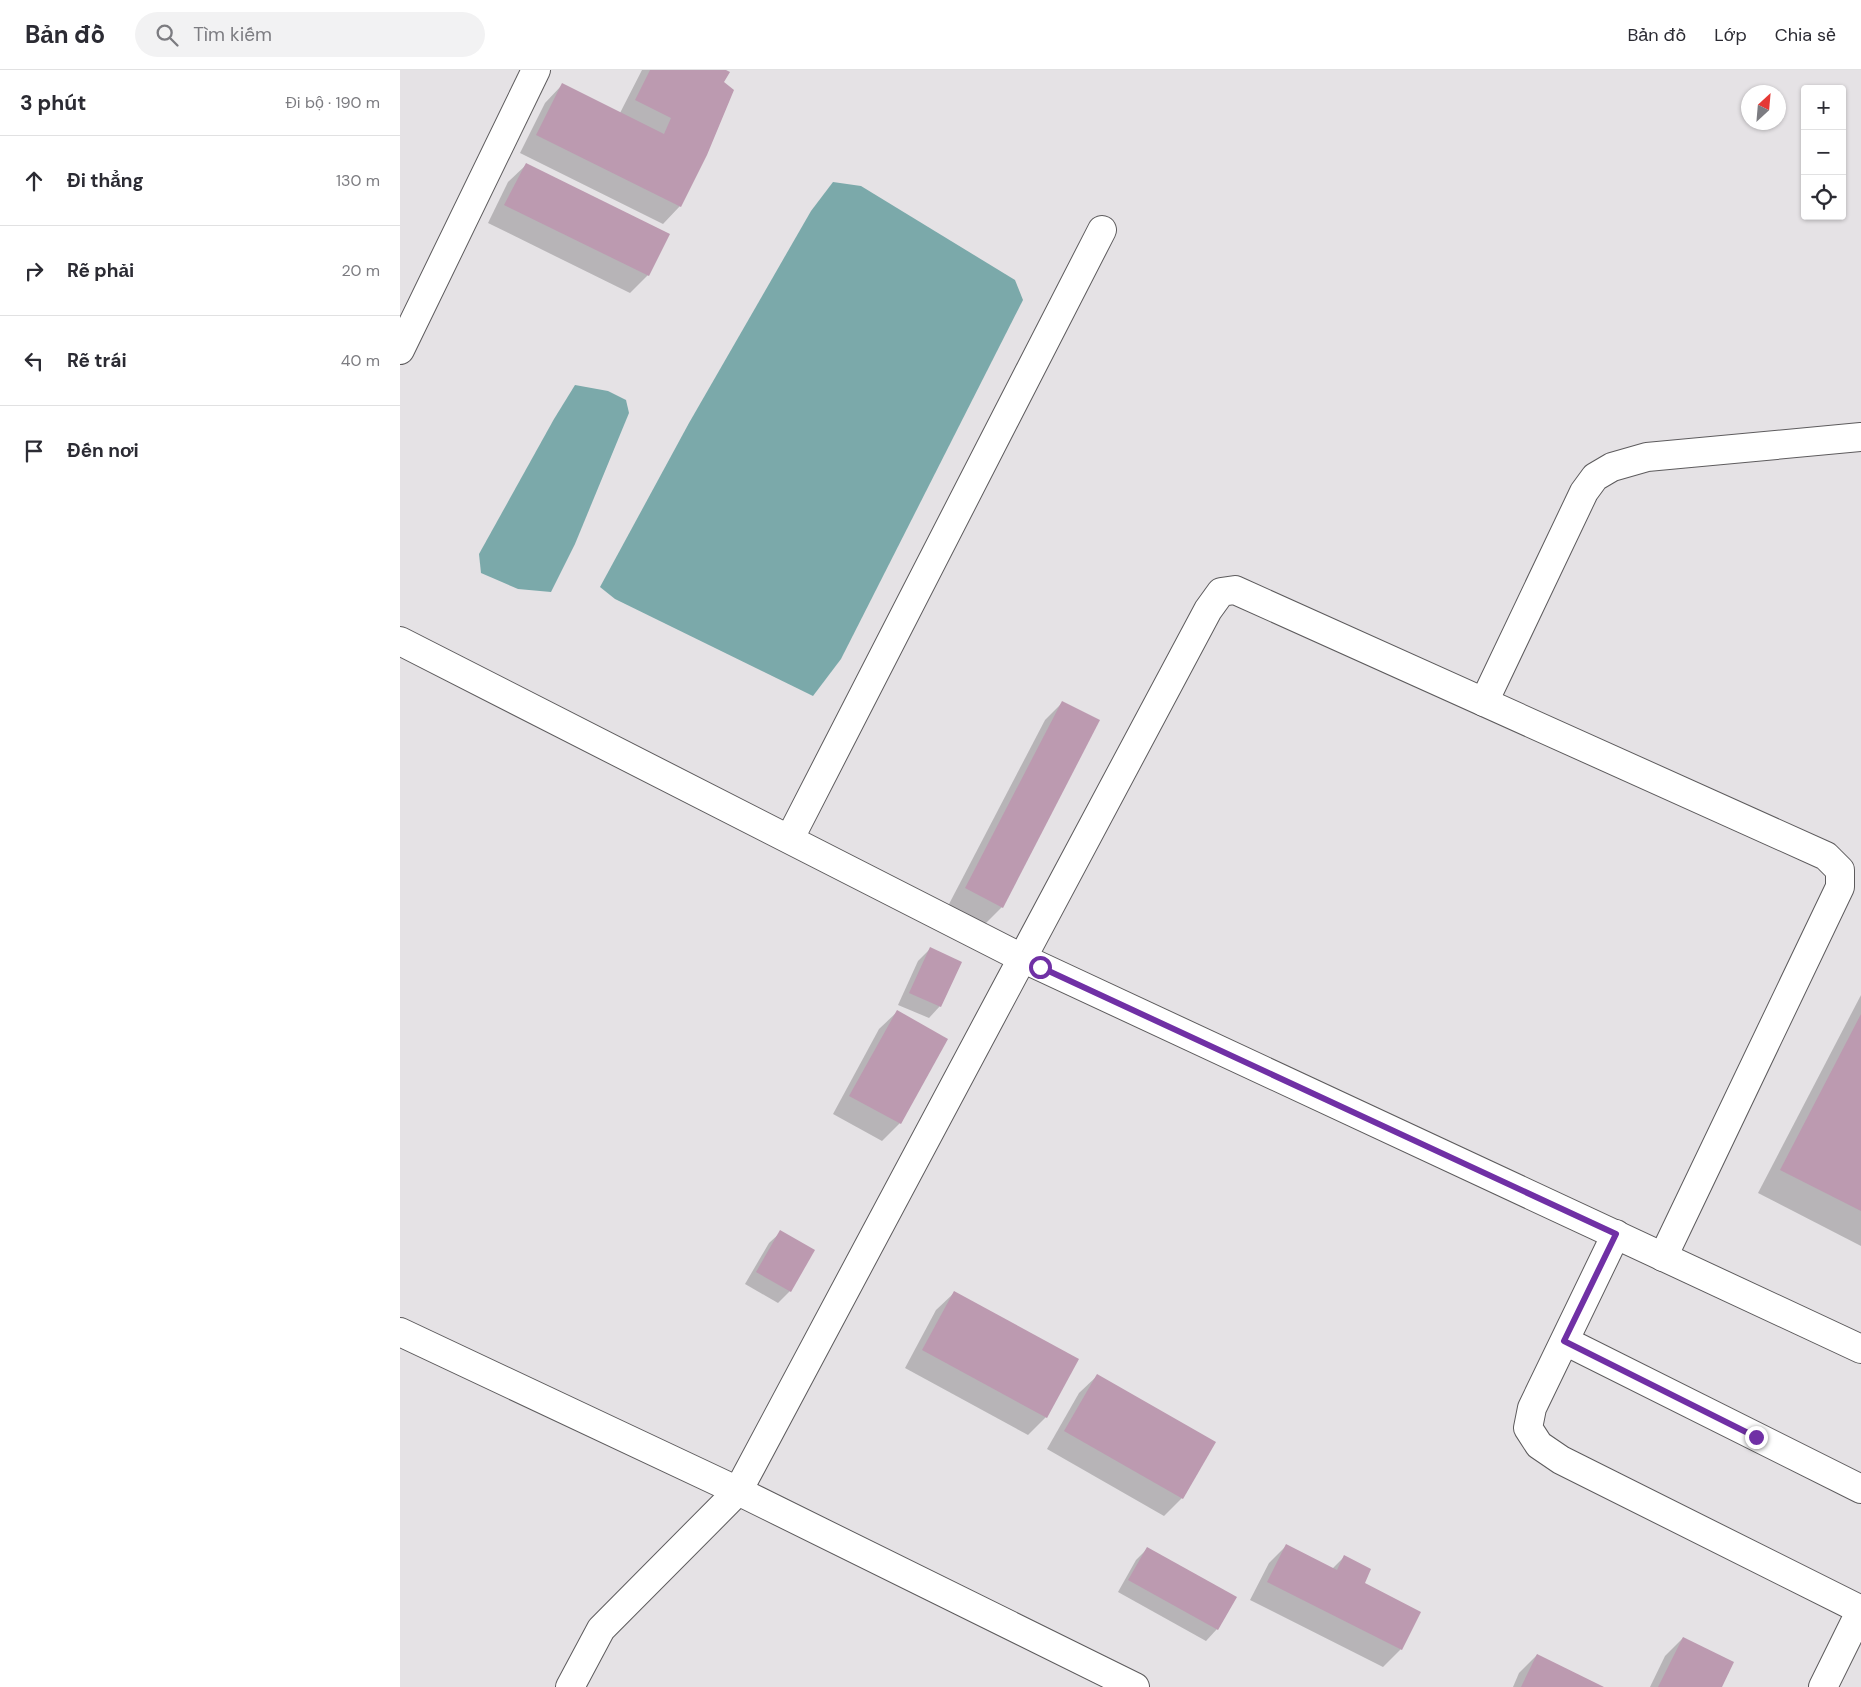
<!DOCTYPE html>
<html lang="vi">
<meta charset="utf-8">
<style>
body{margin:0;font-family:"DM Sans",sans-serif;background:#f2f2f3;color:#2b2b33}
.controls{position:absolute;right:15px;top:15px;display:grid;overflow:hidden;border-radius:5px;box-shadow:0 1px 4px #0004}
.controls button{width:45px;height:45px;display:grid;place-items:center;padding:0;border:0;border-bottom:1px solid #e1e1e2;background:#fff;color:#2b2b33;font:25px sans-serif}
.compass{position:absolute;left:1341px;top:15px;width:45px;height:45px;border-radius:50%;background:#fff;box-shadow:0 1px 4px #0004;rotate:26deg}
.stop{position:absolute;width:15px;height:15px;margin:-11px;border:4px solid #7030a5;border-radius:50%;background:#fff}
.stop.end{background:#7030a5;border-color:#fff;box-shadow:0 1px 5px #0008}
.list{margin:0;padding:0;list-style:none}
h2{display:flex;justify-content:space-between;align-items:center;height:65px;margin:0;padding:0 20px;font-size:21px}
h2 small{font-size:16px;font-weight:400;color:#7c7c81}
.list li{display:grid;grid-template-columns:32px 1fr auto;gap:15px;align-items:center;box-sizing:border-box;height:90px;padding:0 20px;border-top:1px solid #e1e1e2}
.list b{display:block;font-size:19px;white-space:nowrap}
.list em{font-size:16px;font-style:normal;color:#7c7c81}
.icon{flex:none;width:28px;height:28px;fill:none;stroke:currentColor;stroke-width:2;stroke-linecap:round;stroke-linejoin:round}
.map{position:relative;flex:none;width:1461px;height:1617px;overflow:hidden}
header{display:flex;align-items:center;gap:30px;box-sizing:border-box;height:70px;padding:0 25px;background:#fff;border-bottom:1px solid #e1e1e2}
header strong{font-size:24px}
nav{display:flex;gap:28px;margin-inline-start:auto;font-size:18px}
.search{width:350px;height:45px;background:#f2f2f3;display:flex;align-items:center;gap:12px;box-sizing:border-box;padding:0 18px;border-radius:28px;color:#7c7c81;font-size:19px}
main{display:flex}
aside{flex:1;background:#fff}
.map>svg:first-child{display:block}
.water{fill:#7ba9aa}
.shadow{fill:#0003}
.building{fill:#bc9ab0}
.lines{fill:none;stroke-linecap:round;stroke-linejoin:round}
.minor-casing{stroke:#5d5b5d;stroke-width:30}
.minor{stroke:#fff;stroke-width:28}
.route{stroke:#7030a5;stroke-width:6}
</style>
<header>
<strong>Bản đồ</strong>
<div class="search"><svg class="icon" aria-label="search" viewBox="0 0 24 24"><circle cx="10" cy="10" r="6"/><path d="M15 15l6 6"/></svg>Tìm kiếm</div>
<nav><a>Bản đồ</a><a>Lớp</a><a>Chia sẻ</a></nav>
</header>
<main>
<aside>
<h2>3 phút<small>Đi bộ · 190 m</small></h2>
<ul class="list">
<li><svg class="icon" aria-label="ahead" viewBox="0 0 24 24"><path d="M12 20V5M6 11l6-6 6 6"/></svg><div><b>Đi thẳng</b></div><em>130 m</em></li>
<li><svg class="icon" aria-label="right" viewBox="0 0 24 24"><path d="M7 20v-9h11M14 6l5 5-5 5"/></svg><div><b>Rẽ phải</b></div><em>20 m</em></li>
<li><svg class="icon" aria-label="left" viewBox="0 0 24 24"><path d="M17 20v-9H6M10 6l-5 5 5 5"/></svg><div><b>Rẽ trái</b></div><em>40 m</em></li>
<li><svg class="icon" aria-label="arrive" viewBox="0 0 24 24"><path d="M6 21V4h12l-3 4 3 4H6"/></svg><div><b>Đến nơi</b></div></li>
</ul>
</aside>
<div class="map">
<svg width="1461" height="1617" viewBox="0 0 1461 1617">
<rect width="100%" height="100%" fill="#e5e2e5"/>
<g class="water">
<polygon points="433,112 461,116 615,210 623,230 441,589 413,626 215,529 200,517 289,353 411,141"/>
<polygon points="175,315 208,321 226,330 229,343 175,474 151,522 118,519 81,503 79,484 154,349"/>
</g>
<g class="shadow">
<polygon points="242,0 323,0 322,12 280,136 263,154 120,83 145,33 162,15 220,43"/>
<polygon points="126,95 248,205 230,223 88,153 108,112"/>
<polygon points="663,632 602,837 584,855 548,836 645,650"/>
<polygon points="530,879 540,936 529,948 498,935 518,891"/>
<polygon points="1461,925 1461,1176 1358,1123"/>
<polygon points="497,942 500,1053 482,1071 433,1044 479,959"/>
<polygon points="381,1162 413,1181 390,1221 378,1233 345,1214 369,1173"/>
<polygon points="554,1223 677,1290 646,1347 628,1365 505,1298 536,1240"/>
<polygon points="697,1306 782,1428 764,1446 647,1379 679,1323"/>
<polygon points="886,1476 932,1499 945,1486 1001,1579 983,1597 850,1530 869,1493"/>
<polygon points="748,1478 817,1559 806,1571 718,1522 736,1490"/>
<polygon points="1283,1568 1320,1617 1250,1617 1265,1586"/>
<polygon points="1137,1585 1202,1617 1113,1617 1119,1603"/>
</g>
<g class="building">
<polygon points="250,0 326,0 330,2 324,12 334,20 307,85 281,137 136,65 162,13 264,64 271,48 235,30"/>
<polygon points="126,93 270,164 249,206 104,135"/>
<polygon points="662,631 700,650 603,838 565,818"/>
<polygon points="530,877 562,892 541,937 509,923"/>
<polygon points="497,940 548,969 501,1054 449,1026"/>
<polygon points="1461,944 1461,1141 1380,1100"/>
<polygon points="380,1160 415,1180 391,1222 356,1202"/>
<polygon points="554,1221 679,1289 647,1348 522,1280"/>
<polygon points="697,1304 816,1372 783,1429 664,1361"/>
<polygon points="886,1474 937,1500 944,1485 971,1499 965,1513 1021,1542 1002,1580 867,1512"/>
<polygon points="747,1477 837,1527 818,1560 728,1510"/>
<polygon points="1283,1567 1334,1592 1322,1617 1258,1617"/>
<polygon points="1137,1584 1204,1617 1121,1617"/>
</g>
<g class="lines">
<defs>
<g id="minor">
<polyline points="0,280 136,0"/>
<polyline points="0,571 622,888 1461,1279"/>
<polyline points="1084,632 1184,422 1195,407 1212,397 1247,387 1461,367"/>
<polyline points="390,768 702,160"/>
<polyline points="1216,1164 1132,1338 1128,1358 1139,1375 1161,1390 1461,1540"/>
<polyline points="0,1262 338,1421 735,1617"/>
<polyline points="1165,1271 1461,1419"/>
<polyline points="170,1617 201,1559 338,1421 808,540 821,522 835,520 1426,786 1440,800 1440,817 1263,1187"/>
<polyline points="1423,1617 1461,1540"/>
</g>
</defs>
<use href="#minor" class="minor-casing"/>
<use href="#minor" class="minor"/>
</g>
<g class="lines">
<polyline class="route" points="640,897 1216,1164 1164,1271 1356,1367"/>
</g>
</svg>
<div class="controls">
<button>+</button>
<button>−</button>
<button><svg class="icon" aria-label="locate" viewBox="0 0 24 24"><circle cx="12" cy="12" r="6"/><path d="M12 2v4M12 18v4M2 12h4M18 12h4"/></svg></button>
</div>
<svg class="compass" viewBox="-18 -18 36 36"><path d="M0-13l5 13h-10z" fill="#e53935"/><path d="M0 13l5-13h-10z" fill="#7c7c81"/></svg>
<div class="stop" style="left:640px;top:897px"></div>
<div class="stop end" style="left:1356px;top:1367px"></div>
</div>
</main>
